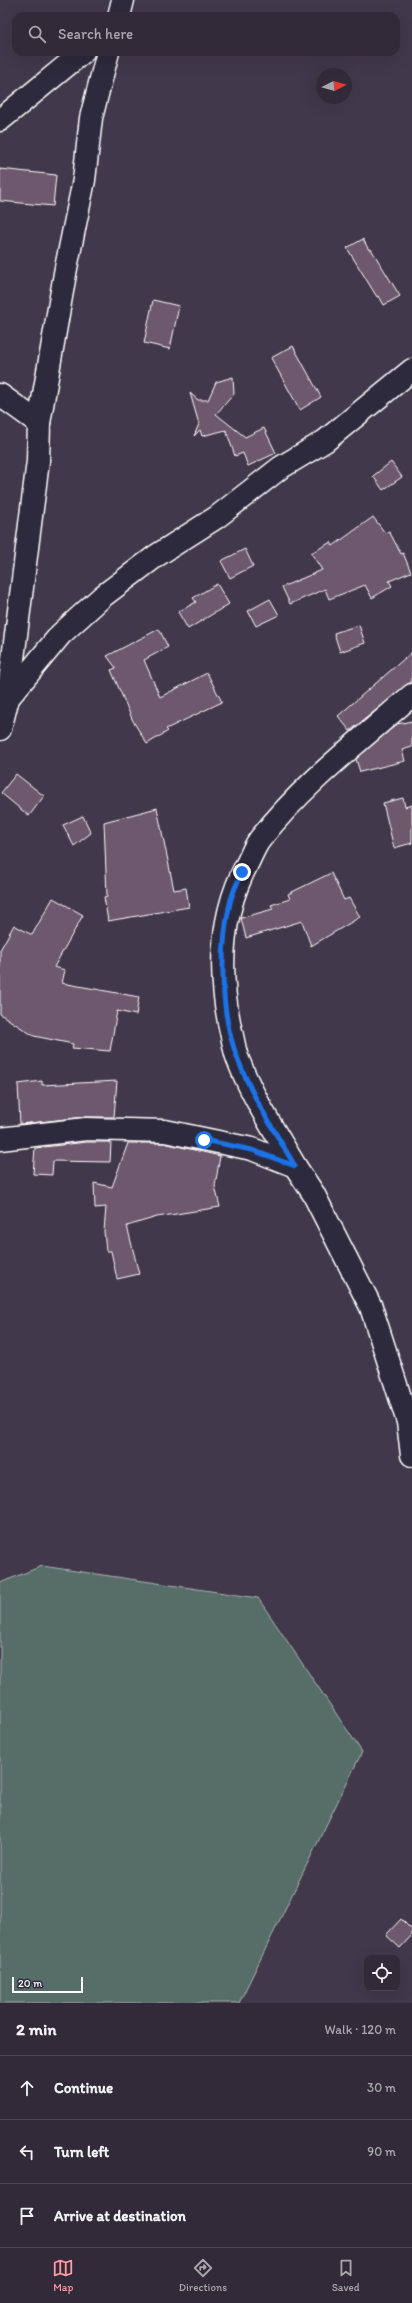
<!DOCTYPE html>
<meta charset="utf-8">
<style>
body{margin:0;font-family:Itim,sans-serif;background:#3a3240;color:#f1f3f6}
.controls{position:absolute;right:12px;bottom:12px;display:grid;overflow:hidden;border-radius:8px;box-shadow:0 4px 16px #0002}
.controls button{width:36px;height:36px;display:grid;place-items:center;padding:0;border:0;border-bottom:1px solid #4d4653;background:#322a38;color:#f1f3f6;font:20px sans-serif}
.compass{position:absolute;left:316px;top:68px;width:36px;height:36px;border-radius:50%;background:#322a38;box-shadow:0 4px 16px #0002;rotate:84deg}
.scale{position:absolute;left:12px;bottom:10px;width:71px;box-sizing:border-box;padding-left:4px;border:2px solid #fff;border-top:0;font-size:11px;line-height:14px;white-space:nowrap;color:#fff;-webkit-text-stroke:3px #2f2a3d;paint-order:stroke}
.stop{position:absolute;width:12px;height:12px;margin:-9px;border:3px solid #1a73e8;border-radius:50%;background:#fff}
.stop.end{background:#1a73e8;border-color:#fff;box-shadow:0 1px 4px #0008}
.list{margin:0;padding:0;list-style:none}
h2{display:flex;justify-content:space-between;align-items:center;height:52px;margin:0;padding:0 16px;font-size:17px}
h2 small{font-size:13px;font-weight:400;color:#a8a7ae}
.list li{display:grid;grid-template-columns:26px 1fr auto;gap:12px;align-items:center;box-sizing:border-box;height:64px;padding:0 16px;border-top:1px solid #4d4653}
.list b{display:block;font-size:15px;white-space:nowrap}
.list em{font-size:13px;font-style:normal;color:#a8a7ae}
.icon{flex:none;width:22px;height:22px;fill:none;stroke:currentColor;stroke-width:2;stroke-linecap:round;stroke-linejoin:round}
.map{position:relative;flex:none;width:412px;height:2003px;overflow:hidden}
.search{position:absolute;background:#322a38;box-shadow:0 4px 16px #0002;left:12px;right:12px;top:12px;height:44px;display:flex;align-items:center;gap:10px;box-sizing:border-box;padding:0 14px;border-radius:12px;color:#a8a7ae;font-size:15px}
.sheet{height:244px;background:#322a38}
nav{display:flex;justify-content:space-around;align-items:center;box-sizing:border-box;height:56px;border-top:1px solid #4d4653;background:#322a38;font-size:11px;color:#a8a7ae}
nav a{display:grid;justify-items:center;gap:2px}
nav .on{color:#ff9aa2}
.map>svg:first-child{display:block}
.green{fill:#576d68;stroke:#abb6b4}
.building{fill:#6d586d;stroke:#fff}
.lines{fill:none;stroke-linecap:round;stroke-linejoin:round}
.minor-casing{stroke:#fff;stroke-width:25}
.minor{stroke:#2f2a3d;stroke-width:22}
.route{stroke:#1a73e8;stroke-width:5}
</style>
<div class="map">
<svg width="412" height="2003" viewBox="0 0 412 2003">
<rect width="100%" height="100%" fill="#42384b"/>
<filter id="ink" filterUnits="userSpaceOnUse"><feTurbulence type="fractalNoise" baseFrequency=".025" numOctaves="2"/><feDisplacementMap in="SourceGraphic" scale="8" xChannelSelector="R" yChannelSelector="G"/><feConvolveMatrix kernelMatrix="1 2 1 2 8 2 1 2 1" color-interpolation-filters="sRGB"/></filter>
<g filter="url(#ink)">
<polygon class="green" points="42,1566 258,1598 362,1752 239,2003 0,2003 0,1583"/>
<g class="building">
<polygon points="0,169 56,175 53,206 0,201"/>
<polygon points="363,239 369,250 371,249 400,296 384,305 379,296 377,297 347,248"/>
<polygon points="153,300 179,306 170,349 144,343"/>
<polygon points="293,346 321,397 300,410 271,358"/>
<polygon points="233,377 234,394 216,414 245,437 264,428 276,453 248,466 243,453 235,456 226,430 202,436 200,430 194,436 199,424 190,393 198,400 208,400 216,382"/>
<polygon points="391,462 402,477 383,490 373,476"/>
<polygon points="373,517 385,533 389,531 401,554 403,553 411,572 389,581 392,586 372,598 365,585 329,599 325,589 290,604 282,587 322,570 311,553 331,542 333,546"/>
<polygon points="245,549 253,566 230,578 221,561"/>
<polygon points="217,584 229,604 188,629 178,612 196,602 193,598"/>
<polygon points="270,599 279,615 256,626 248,611"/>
<polygon points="359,625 365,643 340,652 334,633"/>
<polygon points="159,629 168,647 144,660 160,697 207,673 222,702 166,729 168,731 147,744 133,721 111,670 116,668 107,656"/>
<polygon points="412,652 412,681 350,731 338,716"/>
<polygon points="412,721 412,747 402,750 405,761 360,772 356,759 397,724"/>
<polygon points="16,774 44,796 29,816 1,793"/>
<polygon points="403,798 405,807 412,805 412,843 394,848 383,803"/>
<polygon points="157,808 174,890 186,888 189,907 108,921 104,897 107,896 104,822"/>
<polygon points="83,816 91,833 74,846 63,825"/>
<polygon points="331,873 344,900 349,898 360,917 311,946 302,921 246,938 241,918 273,909 271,905 290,899 288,894"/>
<polygon points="53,898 83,915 54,967 65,970 62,983 139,997 136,1015 117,1011 110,1051 72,1048 73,1044 34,1036 0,1014 0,950 14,925 32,935"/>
<polygon points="42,1081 42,1085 117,1081 114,1117 85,1117 20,1124 18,1084"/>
<polygon points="87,1142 111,1142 110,1162 53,1161 52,1175 33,1174 35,1148"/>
<polygon points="128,1143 164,1143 220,1156 215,1186 220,1207 157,1217 127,1226 139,1274 117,1279 111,1251 106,1251 104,1231 106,1207 95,1208 94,1183 112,1187"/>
<polygon points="401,1919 412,1930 412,1935 400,1948 386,1935"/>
</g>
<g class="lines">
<defs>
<g id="minor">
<polyline points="119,16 123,0"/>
<polyline points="0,120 83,52"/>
<polyline points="0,395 39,423"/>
<polyline points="8,698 61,634 103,596 156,556 217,517 280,468 325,441 412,370"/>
<polyline points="0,729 8,698 38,461 39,423 66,268 84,180 91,118 108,52"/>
<polyline points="0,1139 86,1129 165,1131 252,1149 295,1166 313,1193 371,1307 408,1422 412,1455"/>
<path d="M295,1166C275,1132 253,1098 239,1062C235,1054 234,1044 232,1036C218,977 219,916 248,862C252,854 255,845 261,838C304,783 360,741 412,695"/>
</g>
</defs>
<use href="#minor" class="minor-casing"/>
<use href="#minor" class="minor"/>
</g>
</g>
<g class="lines" filter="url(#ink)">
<path class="route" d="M204,1140L252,1150L295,1166C275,1132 253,1098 239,1062C220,1017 219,950 230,903C232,893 238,882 242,872"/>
</g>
</svg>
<div class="controls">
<button><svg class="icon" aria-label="locate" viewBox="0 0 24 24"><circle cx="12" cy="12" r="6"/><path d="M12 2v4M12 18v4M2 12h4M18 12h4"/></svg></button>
</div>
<svg class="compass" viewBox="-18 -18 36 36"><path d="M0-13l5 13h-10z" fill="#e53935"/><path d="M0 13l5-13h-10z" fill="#a8a7ae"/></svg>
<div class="scale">20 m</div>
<div class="stop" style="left:204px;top:1140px"></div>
<div class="stop end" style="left:242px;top:872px"></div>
<div class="search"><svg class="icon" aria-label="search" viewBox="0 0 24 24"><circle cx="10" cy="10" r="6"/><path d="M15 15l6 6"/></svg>Search here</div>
</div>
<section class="sheet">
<h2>2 min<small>Walk · 120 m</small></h2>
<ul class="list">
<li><svg class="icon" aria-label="ahead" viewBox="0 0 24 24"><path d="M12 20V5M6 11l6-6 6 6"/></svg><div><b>Continue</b></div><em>30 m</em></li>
<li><svg class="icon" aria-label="left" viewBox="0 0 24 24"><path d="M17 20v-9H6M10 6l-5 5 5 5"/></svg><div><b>Turn left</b></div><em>90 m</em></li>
<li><svg class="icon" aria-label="arrive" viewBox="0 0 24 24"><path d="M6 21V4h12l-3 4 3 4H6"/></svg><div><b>Arrive at destination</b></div></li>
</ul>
</section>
<nav>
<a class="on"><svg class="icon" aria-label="map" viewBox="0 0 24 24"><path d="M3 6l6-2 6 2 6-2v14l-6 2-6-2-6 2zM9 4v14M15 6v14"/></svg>Map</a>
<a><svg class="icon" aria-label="directions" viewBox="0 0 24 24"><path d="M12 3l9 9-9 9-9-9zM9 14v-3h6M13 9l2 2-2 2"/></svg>Directions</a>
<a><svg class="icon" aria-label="saved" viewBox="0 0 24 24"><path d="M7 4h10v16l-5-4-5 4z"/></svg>Saved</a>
</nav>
